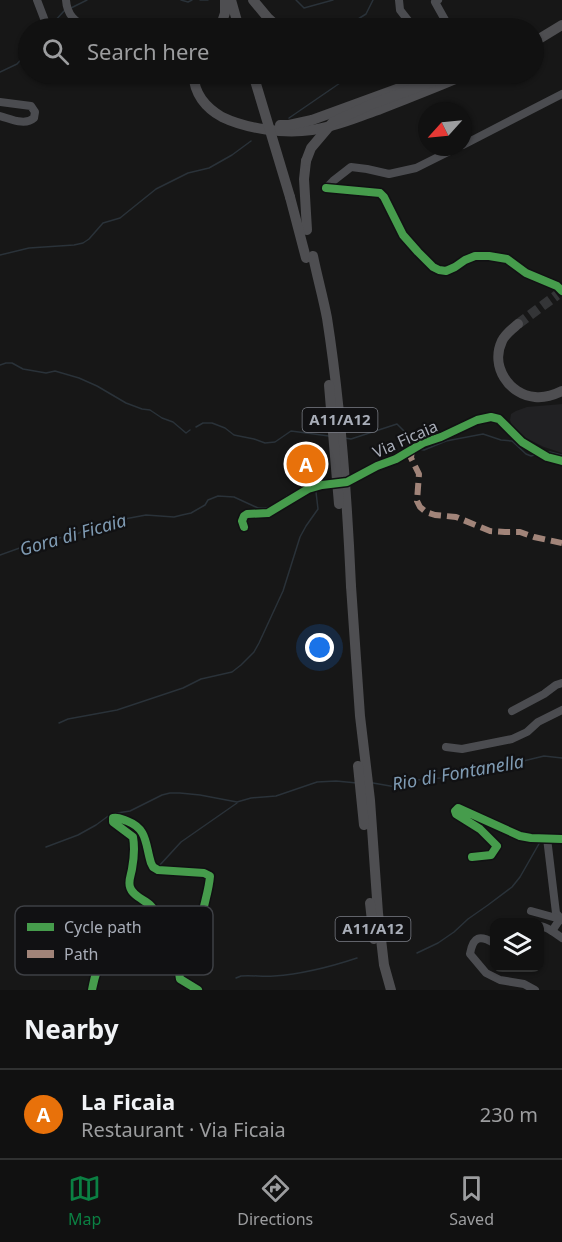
<!DOCTYPE html>
<meta charset="utf-8">
<style>
body{margin:0;font-family:"Noto Sans",sans-serif;background:#1e1f1f;color:#f1f3f6}
.controls{position:absolute;right:18px;bottom:18px;display:grid;overflow:hidden;border-radius:12px;box-shadow:0 2px 4px #0004}
.controls button{width:54px;height:54px;display:grid;place-items:center;padding:0;border:0;border-bottom:2px solid #303131;background:#111;color:#f1f3f6;font:30px sans-serif}
.compass{position:absolute;left:418px;top:102px;width:54px;height:54px;border-radius:50%;background:#111;box-shadow:0 2px 4px #0004;rotate:243deg}
.you{position:absolute;left:320px;top:648px;width:21px;height:21px;margin:-15px;border:4px solid #fff;border-radius:50%;background:#1a73e8;box-shadow:0 0 0 9px #1a73e833}
.badge{display:grid;place-items:center;width:39px;height:39px;border-radius:50%;background:#0b8043;color:#fff;font-size:20px;font-weight:700}
.pin{position:absolute;translate:-50% -50%;border:3px solid #fff;box-shadow:0 2px 6px #0006}
.list{margin:0;padding:0;list-style:none}
h2{display:flex;justify-content:space-between;align-items:center;height:78px;margin:0;padding:0 24px;font-size:26px}
h2 small{font-size:20px;font-weight:400;color:#9c9d9f}
.list li{display:grid;grid-template-columns:39px 1fr auto;gap:18px;align-items:center;box-sizing:border-box;height:90px;padding:0 24px;border-top:2px solid #303131}
.list b{display:block;font-size:22px;white-space:nowrap}
.list p{margin:0;font-size:20px;white-space:nowrap;color:#9c9d9f}
.list em{font-size:20px;font-style:normal;color:#9c9d9f}
.icon{flex:none;width:33px;height:33px;fill:none;stroke:currentColor;stroke-width:2;stroke-linecap:round;stroke-linejoin:round}
.map{position:relative;flex:none;width:562px;height:990px;overflow:hidden}
.search{position:absolute;background:#111;box-shadow:0 2px 4px #0004;left:18px;right:18px;top:18px;height:66px;display:flex;align-items:center;gap:15px;box-sizing:border-box;padding:0 21px;border-radius:33px;color:#9c9d9f;font-size:22px}
.sheet{height:168px;background:#111}
nav{display:flex;justify-content:space-around;align-items:center;box-sizing:border-box;height:84px;border-top:2px solid #303131;background:#111;font-size:16px;color:#9c9d9f}
nav a{display:grid;justify-items:center;gap:3px}
nav .on{color:#0b8043}
.map>svg:first-child{display:block}
.built{fill:#212123}
.lines{fill:none;stroke-linecap:round;stroke-linejoin:round}
.stream{stroke:#2a3239;stroke-width:1.5}
.highway-tunnel{stroke:#343537;stroke-width:10;stroke-dasharray:10 5;stroke-linecap:butt}
.minor{stroke:#4b4c50;stroke-width:8}
.highway{stroke:#4e4e51;stroke-width:10}
.minor-bridge{stroke:#4b4c50;stroke-width:8}
.highway-bridge{stroke:#4e4e51;stroke-width:10}
.quiet{stroke:#a18479;stroke-width:6;stroke-dasharray:12 6;stroke-linecap:butt}
.cycleway-casing{stroke:#111113;stroke-width:11}
.cycleway{stroke:#469c4c;stroke-width:8}
.labels{text-anchor:middle;stroke-width:4.5;stroke-linejoin:round;paint-order:stroke}
.shield{fill:#111113;stroke:#7b7e86;stroke-width:1.5}
.shield-label{font-size:15px;font-weight:bold;fill:#a8adb8}
.street-label{font-size:16px;fill:#a8adb8;stroke:#111113}
.water-label{font-size:18px;font-style:italic;fill:#7f9bb3;stroke:#111113}
.key{fill:#111113;stroke:#3e4045;stroke-width:1.5}
.key-label{font-size:16px;fill:#a8adb8}
</style>
<div class="map">
<svg width="562" height="990" viewBox="0 0 562 990">
<rect width="100%" height="100%" fill="#171717"/>
<polygon class="built" points="562,404 562,453 544,447 526,438 518,432 512,426 510,420 511,414 516,411 527,407"/>
<g class="lines">
<g class="stream">
<polyline points="181,0 188,2 192,0"/>
<polyline points="200,0 208,0"/>
<polyline points="296,0 304,8 333,0"/>
<polyline points="71,8 87,0"/>
<polyline points="53,23 64,11"/>
<polyline points="349,28 355,21 366,14 373,0"/>
<polyline points="0,72 17,64 28,52"/>
<polyline points="289,118 340,83 345,74"/>
<polyline points="0,255 29,248 74,245 83,243 89,239 103,223 120,218 156,189 188,173 209,168 232,155 251,141"/>
<polyline points="0,365 6,363 12,363 23,369 46,373 55,371 79,378 97,386 126,403 142,409 150,410 162,418 173,422 186,433 190,430"/>
<polyline points="196,427 203,423 212,423 225,428 234,435 254,439 265,443 275,442 291,431 329,436"/>
<polyline points="345,438 351,439 397,424 406,433 414,446"/>
<polyline points="417,449 424,450 446,441 483,434 501,440 512,441 526,454 531,456 538,454"/>
<polyline points="545,453 550,452 562,455"/>
<polyline points="350,476 361,470"/>
<polyline points="282,500 287,496 294,494"/>
<polyline points="0,555 28,545 77,534 93,526 103,523 146,515 174,517 182,515 191,513 205,505 208,500 218,496 234,497 258,508 265,508 271,507"/>
<polyline points="59,723 68,719 117,710 183,688 201,679 232,672 241,665 254,652 259,643 283,591 300,537 306,526 318,509 316,492"/>
<polyline points="373,783 396,787 417,780 453,777 469,770 506,761 515,763 544,756 562,758"/>
<polyline points="46,847 78,835 96,825 111,814 130,811 162,795 170,793 180,793 200,795 237,802 251,798 276,796 317,782 336,781 357,783"/>
<polyline points="159,866 181,842 237,803"/>
<polyline points="417,953 438,943 454,932 468,919 488,905 512,887 520,877 540,842"/>
<path d="M236,978L241,976C252,975 263,977 274,976C303,974 330,967 357,958"/>
</g>
<polyline class="highway-tunnel" points="518,324 557,295"/>
<g class="minor">
<polyline points="37,0 45,21 52,28"/>
<path d="M66,0C67,15 75,22 88,28"/>
<polyline points="399,0 400,10 414,28"/>
<polyline points="438,0 435,2 449,27"/>
<path d="M0,102L31,106L35,112L34,118C25,126 11,119 0,116"/>
<polyline points="463,145 562,94"/>
<polyline points="326,188 380,193 384,197 403,235 418,252 433,267 439,270 446,271 455,267 465,260 475,256 489,256 507,259 526,273 557,286"/>
<polyline points="326,188 333,181 351,167 367,169 389,174 416,168 458,147"/>
<polyline points="353,480 363,473 377,466 396,459 423,443 441,437 477,420 491,417 499,419 522,442 547,457 562,461"/>
<polyline points="244,527 242,521 244,516 247,514 268,513 308,489 322,485 332,484"/>
<polyline points="512,711 544,694 556,685 562,683"/>
<polyline points="446,747 462,749 512,739 527,732 538,722 562,710"/>
<polyline points="547,838 556,913 562,920"/>
<polyline points="472,857 491,855 497,846 480,829 456,814 455,811 458,808 520,836 531,838 562,839"/>
<polyline points="531,911 560,919 552,931"/>
<path d="M540,926C548,927 555,933 562,938"/>
<path d="M494,943C480,935 473,936 470,954L486,973L500,980L524,984L535,990"/>
<path d="M92,990C94,980 96,968 103,960C112,949 152,925 154,913C155,902 133,899 130,887C128,881 131,875 132,869C134,858 135,848 133,837L113,822V818C119,817 121,819 127,821C148,829 145,844 151,863L153,867L158,870L204,873L210,876C209,892 202,908 201,924C201,931 204,937 205,943L200,951L179,973L180,979L198,990"/>
</g>
<g class="highway">
<polyline points="231,0 239,28"/>
<polyline points="253,0 268,18 279,28"/>
<polyline points="220,28 225,13 225,0"/>
<polyline points="534,42 562,25"/>
<path d="M194,74C193,93 206,108 222,117C247,129 284,134 312,130C335,127 357,117 378,110C408,98 438,87 467,74"/>
<polyline points="373,74 403,75 426,75"/>
<polyline points="280,125 289,125 312,120 438,74"/>
<polyline points="306,161 304,179 307,230"/>
<polyline points="290,197 306,258"/>
<path d="M518,324C512,329 505,334 502,341C490,366 509,395 535,397C544,398 554,395 562,391"/>
<polyline points="351,586 360,716 370,800 378,913 384,965 391,990"/>
<polyline points="358,766 364,825"/>
<polyline points="370,903 374,939"/>
</g>
<polyline class="minor-bridge" points="557,286 562,291"/>
<g class="highway-bridge">
<polyline points="253,74 290,197"/>
<polyline points="306,161 311,148 333,122 372,104 453,74"/>
<path d="M313,256C317,276 323,297 327,318C341,407 347,496 351,586"/>
<polyline points="329,385 339,504"/>
</g>
<polyline class="quiet" points="412,449 411,458 419,474 417,501 420,507 426,512 435,515 456,517 490,531 505,532 520,532 534,537 562,543"/>
<defs>
<g id="cycleway">
<polyline points="326,188 380,193 384,197 403,235 418,252 433,267 439,270 446,271 455,267 465,260 475,256 489,256 507,259 526,273 557,286 562,291"/>
<polyline points="244,527 242,521 244,516 247,514 268,513 308,489 322,485 347,482 377,466 396,459 423,443 441,437 477,420 491,417 499,419 522,442 547,457 562,461"/>
<polyline points="472,857 491,855 497,846 480,829 456,814 455,811 458,808 520,836 531,838 562,839"/>
<path d="M92,990C94,980 96,968 103,960C112,949 152,925 154,913C155,902 133,899 130,887C128,881 131,875 132,869C134,858 135,848 133,837L113,822V818C119,817 121,819 127,821C148,829 145,844 151,863L153,867L158,870L204,873L210,876C209,892 202,908 201,924C201,931 204,937 205,943L200,951L179,973L180,979L198,990"/>
</g>
</defs>
<use href="#cycleway" class="cycleway-casing"/>
<use href="#cycleway" class="cycleway"/>
</g>
<g class="labels">
<g class="shield">
<rect x="302.5" y="408" width="75" height="24" rx="4.5"/>
<rect x="335.5" y="917" width="75" height="24" rx="4.5"/>
</g>
<g class="shield-label">
<text x="340" y="425">A11/A12</text>
<text x="373" y="934">A11/A12</text>
</g>
<g class="street-label">
<text transform="translate(405 439) rotate(-24)" y="6">Via Ficaia</text>
</g>
<g class="water-label">
<text transform="translate(73 535) rotate(-16)" y="6">Gora di Ficaia</text>
<text transform="translate(458 773) rotate(-10)" y="6">Rio di Fontanella</text>
</g>
</g>
<rect x="15" y="906" width="198" height="69" rx="9" class="key"/>
<rect x="27" y="923" width="27" height="8" fill="#469c4c"/>
<rect x="27" y="950" width="27" height="8" fill="#a18479"/>
<g class="key-label">
<text x="64" y="933">Cycle path</text>
<text x="64" y="960">Path</text>
</g>
</svg>
<div class="controls">
<button><svg class="icon" aria-label="layers" viewBox="0 0 24 24"><path d="M12 4l9 5-9 5-9-5zM3 14l9 5 9-5"/></svg></button>
</div>
<svg class="compass" viewBox="-18 -18 36 36"><path d="M0-13l5 13h-10z" fill="#e53935"/><path d="M0 13l5-13h-10z" fill="#9c9d9f"/></svg>
<div class="you"></div>
<div class="pin badge" style="left:306px;top:464px;background:#e8710a">A</div>
<div class="search"><svg class="icon" aria-label="search" viewBox="0 0 24 24"><circle cx="10" cy="10" r="6"/><path d="M15 15l6 6"/></svg>Search here</div>
</div>
<section class="sheet">
<h2>Nearby<small></small></h2>
<ul class="list">
<li><span class="badge" style="background:#e8710a">A</span><div><b>La Ficaia</b><p>Restaurant · Via Ficaia</p></div><em>230 m</em></li>
</ul>
</section>
<nav>
<a class="on"><svg class="icon" aria-label="map" viewBox="0 0 24 24"><path d="M3 6l6-2 6 2 6-2v14l-6 2-6-2-6 2zM9 4v14M15 6v14"/></svg>Map</a>
<a><svg class="icon" aria-label="directions" viewBox="0 0 24 24"><path d="M12 3l9 9-9 9-9-9zM9 14v-3h6M13 9l2 2-2 2"/></svg>Directions</a>
<a><svg class="icon" aria-label="saved" viewBox="0 0 24 24"><path d="M7 4h10v16l-5-4-5 4z"/></svg>Saved</a>
</nav>
